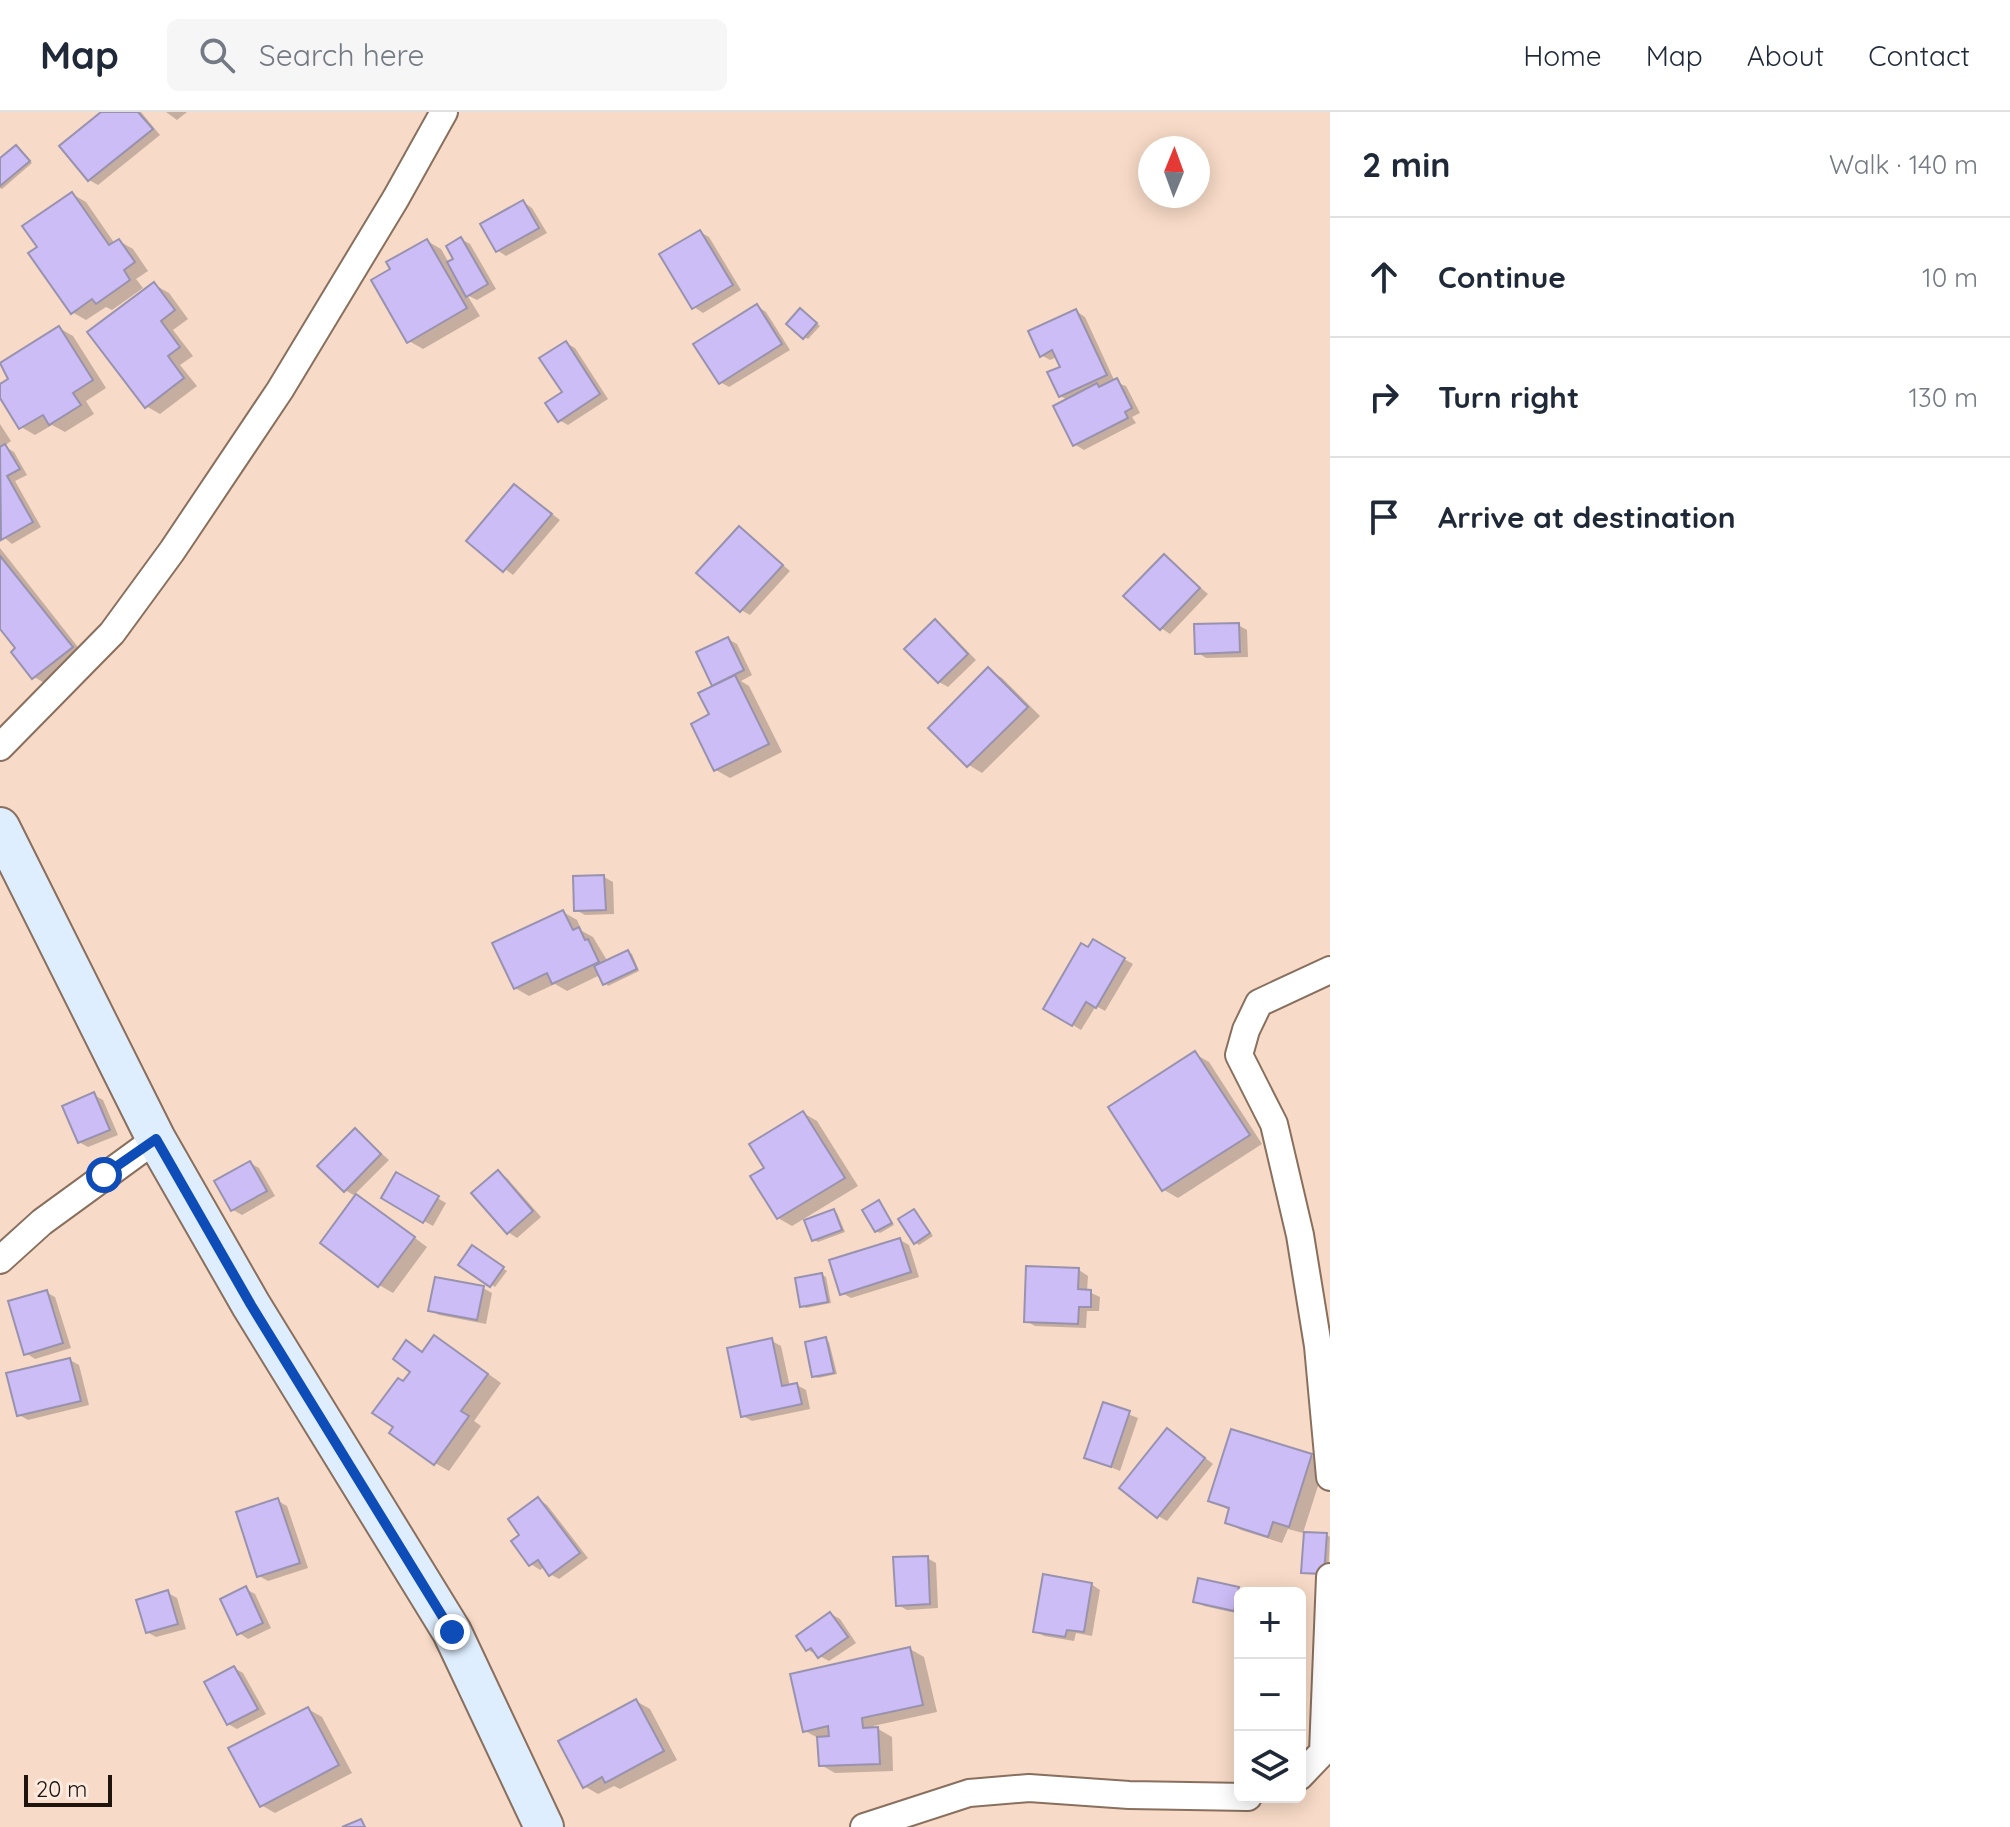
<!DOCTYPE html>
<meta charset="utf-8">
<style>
body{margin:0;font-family:Quicksand,sans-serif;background:#f6f6f7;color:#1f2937}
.controls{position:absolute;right:24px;bottom:24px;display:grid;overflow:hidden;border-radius:12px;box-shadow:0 4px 20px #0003}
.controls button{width:72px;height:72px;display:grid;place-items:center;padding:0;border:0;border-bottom:2px solid #e0e1e3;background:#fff;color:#1f2937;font:40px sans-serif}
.compass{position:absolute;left:1138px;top:24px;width:72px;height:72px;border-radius:50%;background:#fff;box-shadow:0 4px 20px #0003;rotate:1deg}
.scale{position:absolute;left:24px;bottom:20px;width:88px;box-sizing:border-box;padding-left:8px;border:4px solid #1e140d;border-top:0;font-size:22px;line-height:28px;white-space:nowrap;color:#1e140d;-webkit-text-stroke:6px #fceadf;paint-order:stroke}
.stop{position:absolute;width:24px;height:24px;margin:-18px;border:6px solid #0e4cb7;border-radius:50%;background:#fff}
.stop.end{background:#0e4cb7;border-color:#fff;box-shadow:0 2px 8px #0008}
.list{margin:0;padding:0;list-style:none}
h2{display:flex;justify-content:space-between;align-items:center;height:104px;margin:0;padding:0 32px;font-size:34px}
h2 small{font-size:26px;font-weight:400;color:#747a83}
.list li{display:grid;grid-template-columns:52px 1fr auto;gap:24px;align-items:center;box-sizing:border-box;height:120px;padding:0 32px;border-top:2px solid #e0e1e3}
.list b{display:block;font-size:30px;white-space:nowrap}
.list em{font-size:26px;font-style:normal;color:#747a83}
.icon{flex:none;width:44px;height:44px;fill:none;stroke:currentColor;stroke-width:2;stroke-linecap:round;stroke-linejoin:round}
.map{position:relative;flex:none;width:1330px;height:1715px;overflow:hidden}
header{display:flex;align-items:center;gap:48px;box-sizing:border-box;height:112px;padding:0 40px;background:#fff;border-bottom:2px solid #e0e1e3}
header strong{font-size:38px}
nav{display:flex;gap:44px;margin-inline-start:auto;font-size:28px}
.search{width:560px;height:72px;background:#f6f6f7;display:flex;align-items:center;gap:20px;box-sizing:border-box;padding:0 28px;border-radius:12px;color:#747a83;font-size:30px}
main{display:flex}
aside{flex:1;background:#fff}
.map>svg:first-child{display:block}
.shadow{fill:#0003}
.building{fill:#ccbdf6;stroke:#9992ae;stroke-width:2}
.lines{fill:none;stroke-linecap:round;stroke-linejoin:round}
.street-casing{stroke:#886f5e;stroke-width:30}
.secondary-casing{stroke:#886f5e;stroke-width:42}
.street{stroke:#fff;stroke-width:26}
.secondary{stroke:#dfeefe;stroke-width:38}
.route{stroke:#0e4cb7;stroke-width:10}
</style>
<header>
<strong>Map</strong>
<div class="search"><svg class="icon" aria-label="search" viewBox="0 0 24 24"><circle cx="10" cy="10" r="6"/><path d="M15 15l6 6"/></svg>Search here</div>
<nav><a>Home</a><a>Map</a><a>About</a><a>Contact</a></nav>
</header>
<main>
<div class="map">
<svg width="1330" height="1715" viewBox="0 0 1330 1715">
<rect width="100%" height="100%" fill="#f7dac7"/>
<g class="shadow">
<polygon points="105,0 141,0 160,23 98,73 89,68"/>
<polygon points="166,0 187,0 177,8"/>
<polygon points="16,35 32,51 2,77 0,76 0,49"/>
<polygon points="72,82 86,90 115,132 119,129 133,137 148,159 136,167 143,176 112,198 106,195 86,208 72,200 40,135"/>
<polygon points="523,90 532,96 547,121 506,144 497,138"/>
<polygon points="700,120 709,125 741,178 703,201 694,195"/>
<polygon points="461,127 470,132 496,177 477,188 467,183 480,204 423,237 409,229 393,158 427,129 441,137 449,151 456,147"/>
<polygon points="155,173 169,181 188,207 173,218 193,244 180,253 197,274 160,302 146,294"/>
<polygon points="757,194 766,200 790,238 729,275 720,270"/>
<polygon points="1076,199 1085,205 1115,270 1126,274 1140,301 1132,305 1136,311 1084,338 1074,332 1068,288 1060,284 1062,256 1057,245 1050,248 1041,243"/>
<polygon points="804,201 820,214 808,227 804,225"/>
<polygon points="59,216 73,224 106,276 86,289 94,302 65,320 52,313 35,323 21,315 0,282 0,275 11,268"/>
<polygon points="566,231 575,236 608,287 568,313 559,308 565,280"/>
<polygon points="0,312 11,329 4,334 14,340 27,363 15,369 41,415 12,432 0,422"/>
<polygon points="515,374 560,408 513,463 469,429"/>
<polygon points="739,416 790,459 750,503 741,498"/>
<polygon points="0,436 85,544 48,573 34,565 17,536 0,514"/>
<polygon points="1164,444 1208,482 1170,522 1161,516"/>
<polygon points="935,510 944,515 976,548 948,575 939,570"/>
<polygon points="1238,513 1247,518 1248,545 1206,546 1197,540"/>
<polygon points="728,527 737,532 752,563 741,569 749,574 782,640 730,666 716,658 712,603 717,574 714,572"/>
<polygon points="989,558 1002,566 1040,604 982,661 969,653"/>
<polygon points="604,765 613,770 614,802 585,803 576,798"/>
<polygon points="563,800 577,808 582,819 593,825 608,850 628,840 632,842 639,859 608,874 600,863 567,879 555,872 529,884 515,876"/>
<polygon points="1094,830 1133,852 1105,899 1096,894 1081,918 1045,896"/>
<polygon points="1195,942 1209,950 1262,1032 1178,1086 1164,1078 1111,996"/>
<polygon points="94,983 103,988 118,1023 88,1035 79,1030"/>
<polygon points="803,1001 817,1009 858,1074 792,1114 778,1106 767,1056"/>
<polygon points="355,1018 389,1048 354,1083 371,1093 427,1135 393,1181 379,1173 357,1085 345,1078"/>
<polygon points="250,1051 259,1056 275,1084 242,1103 233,1098"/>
<polygon points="498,1060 507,1066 541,1105 517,1126 508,1120"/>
<polygon points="397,1063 446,1091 433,1114 383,1086"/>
<polygon points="879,1091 894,1113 880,1121 876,1119"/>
<polygon points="833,1099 837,1101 845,1120 818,1130 814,1128"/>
<polygon points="914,1099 933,1124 919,1133 915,1130"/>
<polygon points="900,1128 909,1133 919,1165 851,1186 842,1181"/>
<polygon points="472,1136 507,1159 495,1175 461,1152"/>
<polygon points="1079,1158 1088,1164 1087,1179 1100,1185 1099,1199 1087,1199 1086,1216 1035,1214 1026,1209"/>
<polygon points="822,1163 826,1165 831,1191 806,1196 802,1193"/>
<polygon points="483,1176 492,1181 486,1212 439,1203 430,1198"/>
<polygon points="46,1180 55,1185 71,1236 35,1247 26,1241"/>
<polygon points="826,1228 829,1230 837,1262 818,1266 814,1264"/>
<polygon points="772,1229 781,1234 790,1275 797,1273 806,1278 810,1297 752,1309 743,1304"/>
<polygon points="449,1234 501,1271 474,1309 481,1314 449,1359 435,1351 424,1241"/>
<polygon points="70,1248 79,1253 89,1293 28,1308 19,1303"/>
<polygon points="1105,1293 1138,1306 1120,1359 1086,1345"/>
<polygon points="1232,1319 1312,1344 1325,1352 1303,1421 1288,1417 1282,1431 1241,1418 1227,1410 1231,1399 1210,1388"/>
<polygon points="1176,1323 1213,1352 1167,1409 1158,1404"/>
<polygon points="538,1387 547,1393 588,1446 559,1467 550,1462 545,1454 540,1458 531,1452 522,1423"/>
<polygon points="278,1389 287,1394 308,1456 268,1469 259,1464"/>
<polygon points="1327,1423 1330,1425 1328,1463 1307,1462 1304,1460"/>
<polygon points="927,1446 936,1451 938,1496 907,1498 898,1493"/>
<polygon points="1091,1472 1100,1478 1092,1524 1076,1521 1074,1529 1044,1524 1035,1519"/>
<polygon points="246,1477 255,1482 271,1516 248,1527 239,1521"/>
<polygon points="1238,1477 1245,1481 1240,1481 1240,1502 1204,1494 1195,1489"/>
<polygon points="168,1481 177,1486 186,1517 156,1525 147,1520"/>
<polygon points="831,1502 840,1507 856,1531 829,1549 808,1538"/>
<polygon points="910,1537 924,1545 937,1600 873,1614 892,1625 893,1659 835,1661 821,1653 820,1627 805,1619"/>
<polygon points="234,1556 243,1561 266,1602 237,1617 228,1612"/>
<polygon points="636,1589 650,1597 677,1648 620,1677 614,1674 598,1682 584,1674"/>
<polygon points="308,1597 322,1605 352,1661 275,1701 261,1693"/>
</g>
<g class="building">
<polygon points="101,0 138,0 153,17 88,69 59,34"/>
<polygon points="16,33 30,49 0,74 0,46"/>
<polygon points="72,80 109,133 119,127 135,150 124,158 130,168 96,192 92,187 71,202 28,141 37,135 22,114"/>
<polygon points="523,88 539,116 496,140 480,112"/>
<polygon points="700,118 733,173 692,197 659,142"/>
<polygon points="461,125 488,172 466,185 447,150 453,147 446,134"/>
<polygon points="427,127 467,196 407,231 371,168 390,157 386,150"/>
<polygon points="154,170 175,198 161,209 180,235 168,244 184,266 145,296 87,220"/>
<polygon points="757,192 782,232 719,272 693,232"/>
<polygon points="800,196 817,211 803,227 786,212"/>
<polygon points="1076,197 1107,263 1059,285 1047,260 1060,255 1052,238 1040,245 1028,219"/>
<polygon points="59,214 93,268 73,281 81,293 49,313 43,303 19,317 0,286 0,272 8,267 0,251"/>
<polygon points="566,229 600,282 558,310 545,291 562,280 539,246"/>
<polygon points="1117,266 1132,296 1125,300 1128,306 1073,334 1053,294 1097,271 1099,275"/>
<polygon points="5,332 20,357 7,364 33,410 1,428 0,335"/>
<polygon points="514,372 552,402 503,460 466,429"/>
<polygon points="739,414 783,453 740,500 696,461"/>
<polygon points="1164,442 1200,476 1160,518 1123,484"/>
<polygon points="0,444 73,535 32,567 11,540 15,536 0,517"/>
<polygon points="935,507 968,542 938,571 904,537"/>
<polygon points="1239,511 1240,540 1195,542 1194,512"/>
<polygon points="728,525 744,558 712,574 696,540"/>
<polygon points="988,555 1028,595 967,655 928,616"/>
<polygon points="735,563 769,632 714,659 691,612 709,602 698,581"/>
<polygon points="604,763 606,798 574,799 573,764"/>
<polygon points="563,798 573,818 579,815 585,828 588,827 599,850 552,872 547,861 514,877 492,831"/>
<polygon points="1093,827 1125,846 1096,896 1086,890 1072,914 1043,897 1081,831 1088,835"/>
<polygon points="628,838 637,857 603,873 594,854"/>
<polygon points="1195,939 1250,1023 1162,1079 1108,995"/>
<polygon points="94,980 110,1018 78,1031 62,994"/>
<polygon points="803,999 845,1066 777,1107 750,1064 764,1056 749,1032"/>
<polygon points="355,1016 381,1042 344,1080 317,1054"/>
<polygon points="250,1049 267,1079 231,1099 214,1069"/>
<polygon points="498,1058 533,1099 507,1122 471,1081"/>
<polygon points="396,1060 439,1084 423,1111 381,1086"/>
<polygon points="356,1082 415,1125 378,1175 320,1131"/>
<polygon points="879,1088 892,1111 875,1120 862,1098"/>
<polygon points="834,1097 842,1118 812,1129 804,1108"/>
<polygon points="914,1097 930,1121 914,1132 898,1107"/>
<polygon points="900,1126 911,1160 840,1183 829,1148"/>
<polygon points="472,1133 504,1155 490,1175 458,1153"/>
<polygon points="1026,1154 1079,1156 1078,1177 1091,1178 1091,1195 1079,1195 1078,1212 1024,1210"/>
<polygon points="822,1161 828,1190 800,1195 795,1166"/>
<polygon points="435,1165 484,1174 477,1208 428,1199"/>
<polygon points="47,1178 63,1231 24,1243 8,1189"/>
<polygon points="434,1223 488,1262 461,1299 469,1304 434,1353 389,1321 393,1315 372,1301 398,1266 403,1269 410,1260 393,1247 406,1228 422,1240"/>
<polygon points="826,1225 834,1261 812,1265 805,1230"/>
<polygon points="772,1226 782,1274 797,1271 802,1292 741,1305 727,1236"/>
<polygon points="70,1246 81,1289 17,1304 6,1261"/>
<polygon points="1103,1290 1130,1299 1111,1355 1084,1346"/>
<polygon points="1167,1316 1205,1346 1157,1406 1119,1376"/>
<polygon points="1231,1317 1312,1342 1289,1415 1273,1410 1268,1425 1225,1411 1229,1396 1208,1389"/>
<polygon points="538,1385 580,1441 549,1464 538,1448 529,1454 511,1429 519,1423 508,1407"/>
<polygon points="278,1386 300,1451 257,1465 236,1400"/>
<polygon points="1304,1420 1327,1421 1324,1462 1301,1461"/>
<polygon points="928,1444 930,1492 896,1494 893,1445"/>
<polygon points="1043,1462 1092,1471 1084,1520 1067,1518 1065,1525 1033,1520"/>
<polygon points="1198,1466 1239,1475 1234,1499 1193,1490"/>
<polygon points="246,1474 263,1511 237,1523 220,1487"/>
<polygon points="168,1478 178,1512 146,1521 136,1488"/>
<polygon points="830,1500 848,1525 818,1546 811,1536 806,1539 796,1524"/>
<polygon points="910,1535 923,1593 862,1606 863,1616 878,1615 880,1652 819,1654 817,1625 829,1624 828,1614 803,1620 790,1562"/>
<polygon points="234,1554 258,1597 227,1613 204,1570"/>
<polygon points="636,1587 664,1639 605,1671 602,1665 583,1676 558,1629"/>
<polygon points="308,1595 339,1653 260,1695 228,1636"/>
<polygon points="361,1707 365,1715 342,1715"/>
</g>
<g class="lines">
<defs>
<g id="street">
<polyline points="0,635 112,521 172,439 280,278 396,86 444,0"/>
<polyline points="1330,858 1259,891 1246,918 1239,943 1274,1012 1300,1123 1318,1234 1330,1365"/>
<polyline points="0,1148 42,1110 156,1027"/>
<polyline points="1300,1664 1323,1640 1330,1465"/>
<polyline points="864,1715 969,1681 1029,1676 1129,1683 1248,1685"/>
</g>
<polyline id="secondary" points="0,715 156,1027 251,1193 452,1520 544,1715"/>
</defs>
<use href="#street" class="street-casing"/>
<use href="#secondary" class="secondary-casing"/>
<use href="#street" class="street"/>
<use href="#secondary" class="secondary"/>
</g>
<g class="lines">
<polyline class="route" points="104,1063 156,1027 251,1193 452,1520"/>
</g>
</svg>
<div class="controls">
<button>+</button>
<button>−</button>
<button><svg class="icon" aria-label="layers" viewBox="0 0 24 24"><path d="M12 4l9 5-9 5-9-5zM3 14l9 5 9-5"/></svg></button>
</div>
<svg class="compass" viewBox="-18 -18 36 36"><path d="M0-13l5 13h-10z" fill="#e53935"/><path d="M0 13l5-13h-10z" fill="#747a83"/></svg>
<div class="scale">20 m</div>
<div class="stop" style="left:104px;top:1063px"></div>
<div class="stop end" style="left:452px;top:1520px"></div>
</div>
<aside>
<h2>2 min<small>Walk · 140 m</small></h2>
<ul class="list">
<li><svg class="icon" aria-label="ahead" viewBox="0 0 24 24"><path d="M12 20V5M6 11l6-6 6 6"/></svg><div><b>Continue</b></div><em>10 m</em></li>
<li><svg class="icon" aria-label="right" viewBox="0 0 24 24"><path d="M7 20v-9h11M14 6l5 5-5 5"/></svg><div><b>Turn right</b></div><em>130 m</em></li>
<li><svg class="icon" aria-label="arrive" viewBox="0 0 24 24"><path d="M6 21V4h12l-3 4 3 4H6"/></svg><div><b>Arrive at destination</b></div></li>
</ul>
</aside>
</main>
